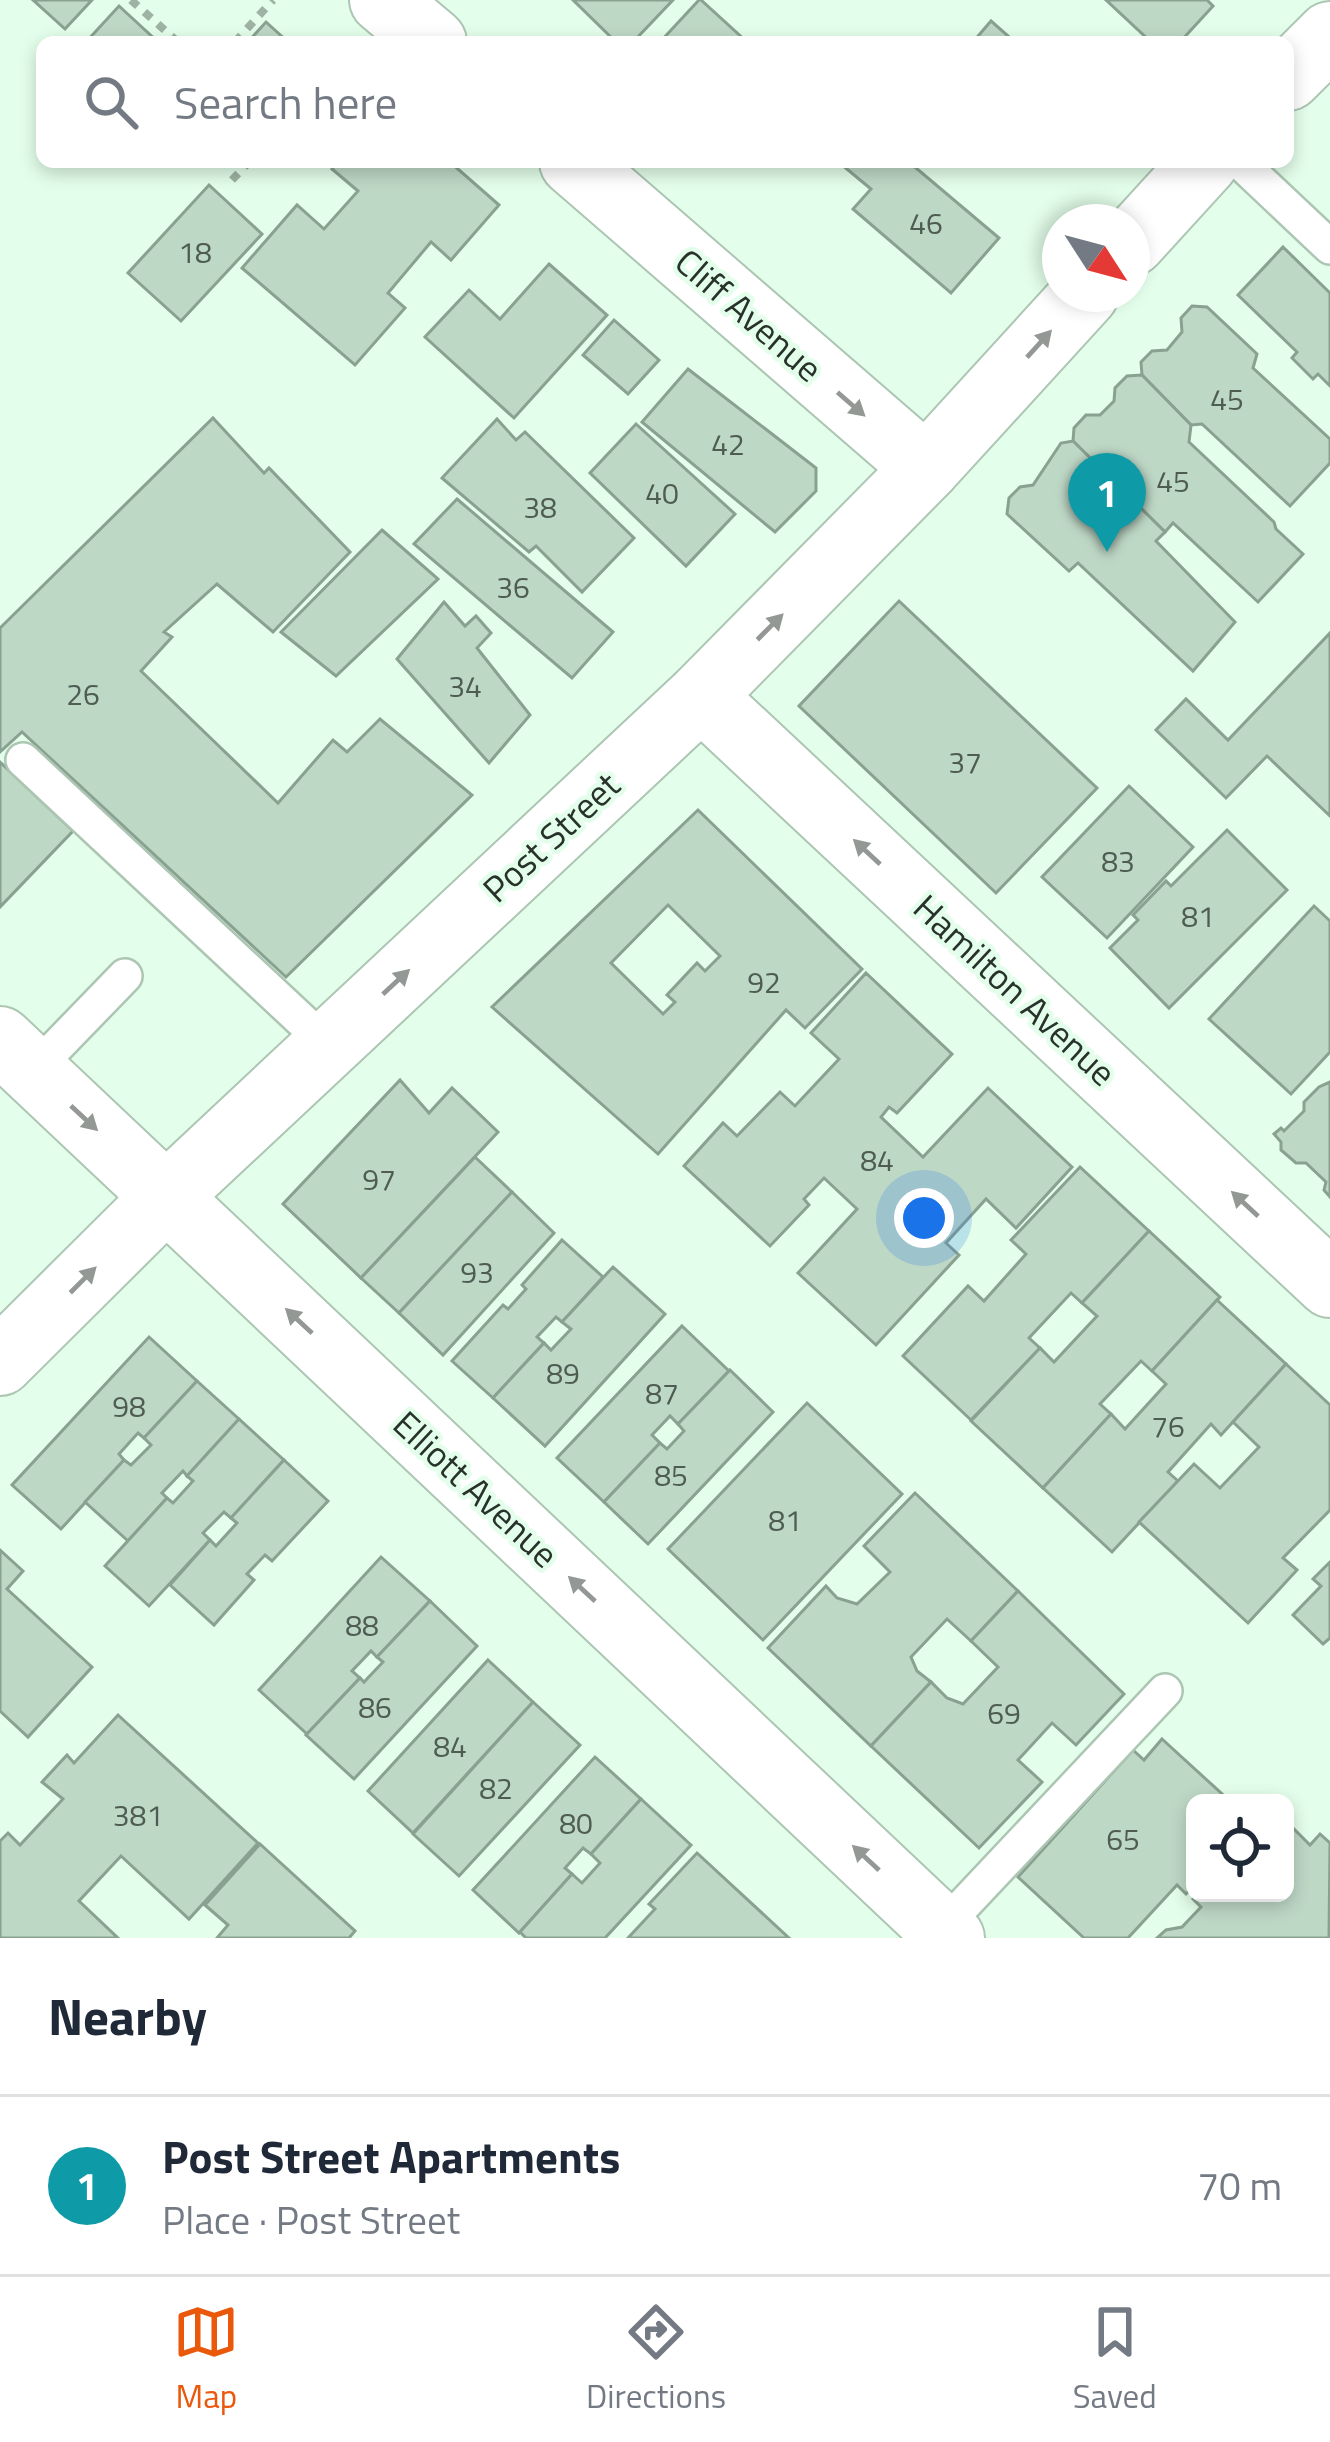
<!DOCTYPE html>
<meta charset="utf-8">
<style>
body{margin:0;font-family:"Titillium Web",sans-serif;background:#f2f2f3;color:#1f2937}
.controls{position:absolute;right:36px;bottom:36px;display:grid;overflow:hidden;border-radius:18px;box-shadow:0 6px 18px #0003}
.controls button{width:108px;height:108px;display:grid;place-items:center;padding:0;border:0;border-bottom:3px solid #e0e1e3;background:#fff;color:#1f2937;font:60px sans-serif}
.compass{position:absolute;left:1042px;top:204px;width:108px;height:108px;border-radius:50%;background:#fff;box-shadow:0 6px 18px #0003;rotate:126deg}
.you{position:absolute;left:924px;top:1218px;width:42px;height:42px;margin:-30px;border:9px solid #fff;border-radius:50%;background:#1a73e8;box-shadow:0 0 0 18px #1a73e833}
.badge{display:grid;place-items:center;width:78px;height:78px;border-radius:50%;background:#ea580c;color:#fff;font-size:39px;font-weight:700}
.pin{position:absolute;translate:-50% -99px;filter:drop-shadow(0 3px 6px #0008)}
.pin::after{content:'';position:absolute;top:63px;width:42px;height:36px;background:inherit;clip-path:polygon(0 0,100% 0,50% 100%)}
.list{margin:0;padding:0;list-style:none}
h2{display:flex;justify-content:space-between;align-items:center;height:156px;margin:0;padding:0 48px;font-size:51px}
h2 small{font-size:39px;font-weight:400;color:#747a83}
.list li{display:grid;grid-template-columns:78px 1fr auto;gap:36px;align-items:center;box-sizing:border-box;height:180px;padding:0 48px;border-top:3px solid #e0e1e3}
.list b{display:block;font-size:45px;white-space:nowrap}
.list p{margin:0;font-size:39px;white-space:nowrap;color:#747a83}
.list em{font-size:39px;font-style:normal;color:#747a83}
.icon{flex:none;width:66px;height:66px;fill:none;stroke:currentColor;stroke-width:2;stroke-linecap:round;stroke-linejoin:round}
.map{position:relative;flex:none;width:1330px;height:1938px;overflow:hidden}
.search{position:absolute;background:#fff;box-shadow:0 6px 18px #0003;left:36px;right:36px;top:36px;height:132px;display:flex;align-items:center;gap:30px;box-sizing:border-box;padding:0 42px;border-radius:18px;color:#747a83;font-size:45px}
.sheet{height:336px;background:#fff}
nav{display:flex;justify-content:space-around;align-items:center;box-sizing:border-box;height:168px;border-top:3px solid #e0e1e3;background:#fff;font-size:33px;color:#747a83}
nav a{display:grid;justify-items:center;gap:6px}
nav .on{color:#ea580c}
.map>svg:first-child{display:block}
.building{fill:#bed8c6;stroke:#89a190;stroke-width:3;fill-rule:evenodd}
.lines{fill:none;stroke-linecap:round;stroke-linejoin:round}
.lane-casing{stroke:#acc6b3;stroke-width:38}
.street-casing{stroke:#acc6b3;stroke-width:70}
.path{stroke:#9eb3a3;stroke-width:8;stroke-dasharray:9 9;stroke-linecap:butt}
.lane{stroke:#fff;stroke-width:33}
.street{stroke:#fff;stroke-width:66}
.oneway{fill:#949895}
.labels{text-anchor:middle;stroke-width:9;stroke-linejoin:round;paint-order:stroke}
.number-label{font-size:30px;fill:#4e5c52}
.street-label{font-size:36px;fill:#28322b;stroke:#e3feea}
</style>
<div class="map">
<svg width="1330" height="1938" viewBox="0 0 1330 1938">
<rect width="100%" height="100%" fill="#e3feea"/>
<g class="building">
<polygon points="33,0 92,0 65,29"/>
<polygon points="573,0 673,0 633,42 616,42"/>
<polygon points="699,0 701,0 747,42 660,42"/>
<polygon points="1106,0 1207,0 1213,6 1180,42 1151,42"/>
<polygon points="119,6 158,42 86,42"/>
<polygon points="991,21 1015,42 973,42"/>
<polygon points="266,22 288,42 248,42"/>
<polygon points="338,162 450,162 499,205 451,260 431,242 388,293 405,308 355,365 242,268 297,205 324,229 358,191 332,169"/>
<polygon points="844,162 909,162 999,238 951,293 853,209 871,189 842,165"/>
<polygon points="209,185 262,234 181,321 128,273"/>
<polygon points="1283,247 1330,293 1330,386 1318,374 1313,379 1292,358 1297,352 1238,295"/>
<polygon points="549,264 607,315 514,418 425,337 469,290 500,319"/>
<polygon points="1192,306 1207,307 1257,354 1253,368 1330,439 1330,463 1290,506 1202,424 1191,425 1142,375 1141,362 1152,351 1167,350 1182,332 1181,318"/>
<polygon points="614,320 659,360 628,394 583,355"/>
<polygon points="688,369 816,468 816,491 775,532 642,422"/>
<polygon points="1142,375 1191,425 1189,442 1274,522 1276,529 1303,554 1258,602 1173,523 1165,532 1073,441 1074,428 1086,415 1100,415 1114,401 1115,388 1127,376"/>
<polygon points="213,418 264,473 269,468 350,552 273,632 217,584 164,632 172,637 141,671 278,803 333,740 347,752 380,719 472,795 286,977 22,732 0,752 0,628"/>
<polygon points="497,419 516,440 525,432 634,538 582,592 536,546 529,552 442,478"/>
<polygon points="636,424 735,514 686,566 590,473"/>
<polygon points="1073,441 1165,532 1156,541 1235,622 1193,671 1078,563 1069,571 1007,514 1009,498 1020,487 1033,485 1061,443"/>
<polygon points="457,499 613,632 572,678 414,544"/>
<polygon points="382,530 438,579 336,676 281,632"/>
<polygon points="899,601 1097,788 996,893 799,706"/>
<polygon points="444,602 465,626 476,616 491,633 477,648 530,715 489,763 397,659"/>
<polygon points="1330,633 1330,816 1267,756 1226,798 1156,730 1186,699 1228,740"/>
<polygon points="0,762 73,831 0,907"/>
<polygon points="1129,786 1193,847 1107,938 1042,877"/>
<path d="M698,810L862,969L805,1028L786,1010L658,1154L492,1007ZM668,905L720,956L705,971L697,963L667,995L675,1002L663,1014L611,963Z"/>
<polygon points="1227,830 1287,890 1169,1008 1110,948 1138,920 1133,915 1166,881 1171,886"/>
<polygon points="1314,906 1330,921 1330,1052 1291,1094 1209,1019"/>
<polygon points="866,973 952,1054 897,1113 889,1107 881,1117 923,1157 988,1088 1072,1167 1016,1228 986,1199 946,1243 959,1255 876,1345 798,1273 857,1209 824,1178 804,1199 809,1205 770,1246 684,1166 723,1123 737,1136 780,1092 795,1106 839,1059 811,1033"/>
<polygon points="400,1080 429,1113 452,1088 498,1132 361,1278 283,1204"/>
<polygon points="1330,1082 1330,1197 1324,1190 1326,1182 1306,1163 1296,1163 1281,1150 1281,1142 1274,1134 1281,1128 1284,1131 1304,1111 1304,1102 1319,1087"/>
<polygon points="475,1157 512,1192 399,1313 361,1278"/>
<polygon points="1080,1167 1149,1231 1082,1303 1071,1293 1029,1338 1040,1348 971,1420 903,1356 968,1286 984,1301 1026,1254 1011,1240"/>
<polygon points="512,1192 554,1233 443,1355 399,1313"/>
<polygon points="1149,1231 1220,1297 1152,1371 1141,1361 1100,1404 1111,1414 1043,1488 971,1421 1040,1348 1054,1362 1097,1316 1082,1303"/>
<polygon points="562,1240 603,1277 562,1322 556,1317 537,1337 544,1343 493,1398 452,1361 503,1305 508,1309 526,1289 522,1285"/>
<polygon points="613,1267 665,1314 545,1446 493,1398 544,1343 551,1350 571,1329 562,1322"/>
<polygon points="1217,1300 1286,1364 1221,1435 1211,1424 1168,1472 1178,1481 1112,1552 1043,1488 1111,1414 1125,1429 1166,1384 1152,1371"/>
<polygon points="682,1326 729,1371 678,1424 670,1416 652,1435 660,1443 604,1502 557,1458"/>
<polygon points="149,1337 197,1381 144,1438 138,1433 119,1454 124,1460 61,1529 12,1485"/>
<polygon points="1286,1364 1330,1405 1330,1510 1283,1558 1297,1570 1248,1623 1139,1522 1194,1464 1220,1488 1259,1447 1233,1422"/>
<polygon points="730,1370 773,1412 648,1544 604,1502 660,1443 667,1449 684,1431 678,1424"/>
<polygon points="197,1381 239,1419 187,1476 183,1471 162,1493 167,1498 128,1541 85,1502 124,1460 131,1465 151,1445 144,1438"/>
<polygon points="807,1403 902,1494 763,1640 668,1549"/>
<polygon points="239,1419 284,1460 231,1518 224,1512 203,1533 210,1540 149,1606 105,1566 167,1498 173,1503 193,1481 187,1476"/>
<polygon points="284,1460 328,1501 272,1561 265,1555 247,1574 254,1580 214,1625 170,1585 210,1540 216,1546 237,1523 231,1518"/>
<polygon points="915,1493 1018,1591 971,1641 947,1619 911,1657 917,1671 931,1682 871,1746 768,1648 826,1586 837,1598 857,1604 890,1572 864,1546"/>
<polygon points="0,1550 23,1571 7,1589 92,1667 28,1737 0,1711"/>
<polygon points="381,1557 430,1601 377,1657 371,1651 352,1671 360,1678 307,1734 259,1690"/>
<polygon points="1330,1562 1330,1638 1323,1644 1293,1615 1321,1586 1313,1579"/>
<polygon points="1018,1591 1124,1694 1076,1745 1052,1723 1018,1760 1042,1782 979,1848 871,1746 931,1682 947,1698 963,1704 998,1667 971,1641"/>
<polygon points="430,1601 477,1646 354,1779 306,1735 360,1678 364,1682 383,1662 377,1657"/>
<polygon points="488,1660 533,1702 413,1833 368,1791"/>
<polygon points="533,1702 580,1745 459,1876 413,1834"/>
<polygon points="118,1715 258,1843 189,1919 121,1856 79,1901 118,1938 0,1938 0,1841 8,1833 20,1845 63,1799 42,1782 67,1755 74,1763"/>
<polygon points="1162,1739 1232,1803 1195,1803 1195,1885 1186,1894 1177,1885 1128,1938 1084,1938 1018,1877 1133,1750 1144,1760"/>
<polygon points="595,1757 641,1799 591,1854 583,1848 565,1868 572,1874 519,1933 473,1890"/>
<polygon points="641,1799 691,1845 605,1938 526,1938 520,1932 572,1874 582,1883 600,1863 591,1854"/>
<polygon points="1285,1820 1310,1845 1320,1834 1330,1843 1329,1938 1157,1938 1166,1930 1182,1927 1201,1907 1193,1899 1199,1893 1285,1893"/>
<polygon points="260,1844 355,1931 349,1938 217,1938 228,1925 205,1905"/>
<polygon points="697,1853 789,1938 628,1938 655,1909 649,1904"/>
</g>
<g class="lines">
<defs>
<g id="lane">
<polyline points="1240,162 1330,247"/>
<polyline points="23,760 328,1045"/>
<polyline points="33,1071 125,976"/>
<polyline points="941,1929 1165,1691"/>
</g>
<g id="street">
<polyline points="383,0 433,42"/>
<polyline points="1288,77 1330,35"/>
<polyline points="573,162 926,468"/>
<polyline points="1132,242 1205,162"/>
<polyline points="701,696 1330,1284"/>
<polyline points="0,1040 951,1938"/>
<polyline points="0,1362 167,1196 701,696 926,468 1085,294"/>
</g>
</defs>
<use href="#lane" class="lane-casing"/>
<use href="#street" class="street-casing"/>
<g class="path">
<polyline points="131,0 178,42"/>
<polyline points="235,42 273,0"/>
<polyline points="232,180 249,162"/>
</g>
<use href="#lane" class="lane"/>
<use href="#street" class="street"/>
</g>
<defs><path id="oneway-solid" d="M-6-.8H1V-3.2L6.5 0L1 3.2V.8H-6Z" transform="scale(3)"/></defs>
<g class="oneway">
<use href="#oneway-solid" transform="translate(1039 344) rotate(-48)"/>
<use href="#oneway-solid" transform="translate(851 404) rotate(41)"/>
<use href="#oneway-solid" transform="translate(770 627) rotate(-45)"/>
<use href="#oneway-solid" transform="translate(867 852) rotate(-137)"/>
<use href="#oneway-solid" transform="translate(396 982) rotate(-43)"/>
<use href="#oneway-solid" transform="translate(84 1118) rotate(43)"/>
<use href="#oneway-solid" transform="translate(1245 1204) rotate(-137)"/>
<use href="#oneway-solid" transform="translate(83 1280) rotate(-45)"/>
<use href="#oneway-solid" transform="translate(299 1321) rotate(-137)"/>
<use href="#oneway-solid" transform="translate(582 1589) rotate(-137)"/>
<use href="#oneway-solid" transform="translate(866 1858) rotate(-137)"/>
</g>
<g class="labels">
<g class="number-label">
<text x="926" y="234">46</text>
<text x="195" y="263">18</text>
<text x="1227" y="410">45</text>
<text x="728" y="455">42</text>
<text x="1173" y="492">45</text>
<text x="662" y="504">40</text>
<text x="540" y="518">38</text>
<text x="513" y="598">36</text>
<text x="465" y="697">34</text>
<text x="83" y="705">26</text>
<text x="965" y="773">37</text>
<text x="1118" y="872">83</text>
<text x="1198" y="927">81</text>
<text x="764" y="993">92</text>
<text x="877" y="1171">84</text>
<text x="379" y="1190">97</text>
<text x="477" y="1283">93</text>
<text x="563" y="1384">89</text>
<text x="662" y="1404">87</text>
<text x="129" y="1417">98</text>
<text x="1168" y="1437">76</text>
<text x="671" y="1486">85</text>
<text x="785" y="1531">81</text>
<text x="362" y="1636">88</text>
<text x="375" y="1718">86</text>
<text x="1004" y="1724">69</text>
<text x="450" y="1757">84</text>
<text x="496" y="1799">82</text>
<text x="138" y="1826">381</text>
<text x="576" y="1834">80</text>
<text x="1123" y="1850">65</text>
</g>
<g class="street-label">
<text transform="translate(749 315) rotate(41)" y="13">Cliff Avenue</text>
<text transform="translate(551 837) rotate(-43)" y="13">Post Street</text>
<text transform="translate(1015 990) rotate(43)" y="13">Hamilton Avenue</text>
<text transform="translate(476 1489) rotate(43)" y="13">Elliott Avenue</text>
</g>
</g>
</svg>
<div class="controls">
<button><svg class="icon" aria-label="locate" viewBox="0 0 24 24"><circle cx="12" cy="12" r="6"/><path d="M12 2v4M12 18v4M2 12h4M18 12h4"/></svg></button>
</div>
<svg class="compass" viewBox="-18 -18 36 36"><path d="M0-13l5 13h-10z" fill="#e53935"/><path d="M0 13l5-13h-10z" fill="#747a83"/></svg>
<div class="you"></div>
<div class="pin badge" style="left:1107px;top:552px;background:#0f9aa8">1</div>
<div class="search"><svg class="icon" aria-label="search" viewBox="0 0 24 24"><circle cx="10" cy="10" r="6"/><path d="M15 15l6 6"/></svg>Search here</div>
</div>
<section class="sheet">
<h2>Nearby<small></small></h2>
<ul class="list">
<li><span class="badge" style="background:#0f9aa8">1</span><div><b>Post Street Apartments</b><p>Place · Post Street</p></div><em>70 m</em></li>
</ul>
</section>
<nav>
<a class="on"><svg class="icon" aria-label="map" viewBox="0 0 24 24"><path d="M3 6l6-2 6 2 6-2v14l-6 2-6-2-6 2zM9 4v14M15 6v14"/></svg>Map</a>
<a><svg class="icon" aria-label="directions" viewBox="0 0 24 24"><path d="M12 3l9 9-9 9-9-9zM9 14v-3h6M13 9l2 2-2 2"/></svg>Directions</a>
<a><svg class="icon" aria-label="saved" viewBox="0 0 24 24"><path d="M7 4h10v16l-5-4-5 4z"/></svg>Saved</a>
</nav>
